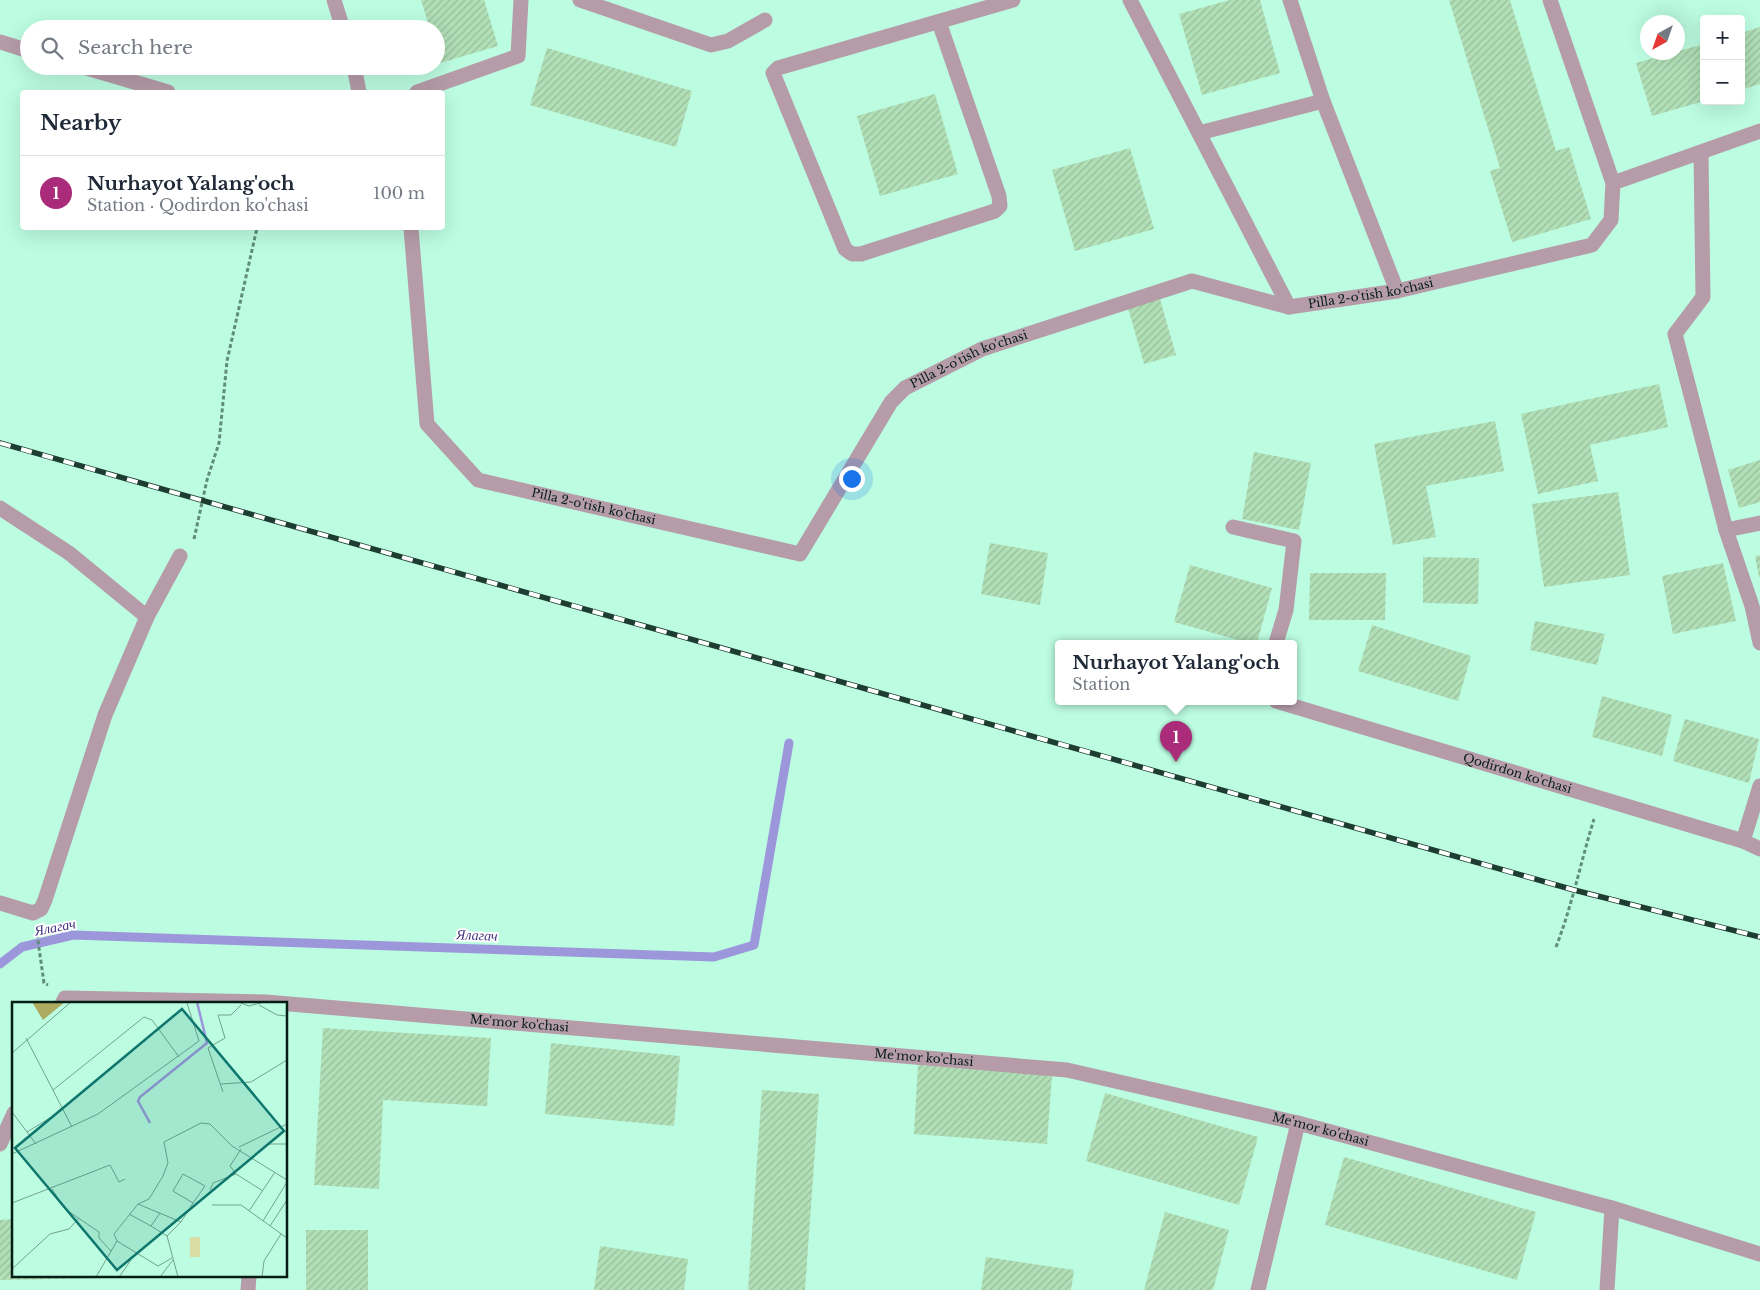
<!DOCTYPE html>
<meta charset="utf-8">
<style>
body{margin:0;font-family:"Libre Baskerville",serif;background:#f6f6f7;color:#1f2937}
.controls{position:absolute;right:15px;top:15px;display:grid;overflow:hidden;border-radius:5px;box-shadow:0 5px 20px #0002}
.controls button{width:45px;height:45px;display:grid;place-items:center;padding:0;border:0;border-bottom:1px solid #e0e1e3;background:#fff;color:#1f2937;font:25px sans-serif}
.compass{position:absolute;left:1640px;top:15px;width:45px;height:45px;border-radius:50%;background:#fff;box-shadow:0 5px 20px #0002;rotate:220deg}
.you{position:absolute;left:851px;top:478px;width:18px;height:18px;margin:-12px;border:4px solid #fff;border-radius:50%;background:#1a73e8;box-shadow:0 0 0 8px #1a73e833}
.badge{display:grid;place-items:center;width:32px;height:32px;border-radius:50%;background:#aa2b79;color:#fff;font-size:16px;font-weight:700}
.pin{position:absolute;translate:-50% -41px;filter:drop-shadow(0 1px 2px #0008)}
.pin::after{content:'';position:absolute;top:26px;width:18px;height:15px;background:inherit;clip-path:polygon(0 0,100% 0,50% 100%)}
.popup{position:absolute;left:1055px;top:640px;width:242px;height:65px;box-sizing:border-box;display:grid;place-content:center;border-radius:5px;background:#fff;filter:drop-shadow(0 1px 4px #0005);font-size:16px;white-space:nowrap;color:#747a83}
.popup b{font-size:19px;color:#1f2937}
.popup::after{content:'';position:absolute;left:50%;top:100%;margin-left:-10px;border:10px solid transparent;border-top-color:#fff}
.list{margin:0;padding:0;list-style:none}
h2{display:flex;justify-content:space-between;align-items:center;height:65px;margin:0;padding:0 20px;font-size:21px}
h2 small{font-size:16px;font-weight:400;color:#747a83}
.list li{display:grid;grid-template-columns:32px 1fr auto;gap:15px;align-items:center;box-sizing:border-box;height:75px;padding:0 20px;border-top:1px solid #e0e1e3}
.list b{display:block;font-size:19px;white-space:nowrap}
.list p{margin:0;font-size:16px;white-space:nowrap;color:#747a83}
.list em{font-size:16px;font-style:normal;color:#747a83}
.icon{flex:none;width:28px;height:28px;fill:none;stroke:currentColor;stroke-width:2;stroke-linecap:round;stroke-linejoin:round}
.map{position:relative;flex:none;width:1760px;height:1290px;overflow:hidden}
.search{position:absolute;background:#fff;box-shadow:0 5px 20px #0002;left:20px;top:20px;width:425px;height:55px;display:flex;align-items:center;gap:12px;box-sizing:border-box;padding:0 18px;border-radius:28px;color:#747a83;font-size:19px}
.panel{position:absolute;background:#fff;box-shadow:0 5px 20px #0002;left:20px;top:90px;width:425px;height:140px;border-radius:5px}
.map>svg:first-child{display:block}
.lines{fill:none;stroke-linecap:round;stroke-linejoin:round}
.stream{stroke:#9c96da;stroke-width:9}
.building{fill:url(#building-hatch)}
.path{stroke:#608d7b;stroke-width:3;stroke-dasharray:4 2.5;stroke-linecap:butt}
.service{stroke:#b59ca8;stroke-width:15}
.minor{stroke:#b59ca8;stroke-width:15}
.rail-casing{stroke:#1e3d32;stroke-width:5.5}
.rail{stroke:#fff;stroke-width:4;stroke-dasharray:11;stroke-linecap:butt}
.labels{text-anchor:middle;stroke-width:4;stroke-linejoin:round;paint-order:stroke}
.street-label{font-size:12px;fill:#041d15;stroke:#fff}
.water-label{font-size:14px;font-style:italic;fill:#423282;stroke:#fff}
.inset-river{fill:none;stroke:#9c96da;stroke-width:2.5}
.inset-road{fill:none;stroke:#72a38f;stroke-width:1}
.view{fill:#0f766e;fill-opacity:0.15;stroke:#0f766e;stroke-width:2.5}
.inset-edge{fill:none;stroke:#041d15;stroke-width:2.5}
</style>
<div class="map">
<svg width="1760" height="1290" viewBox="0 0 1760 1290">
<defs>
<pattern id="building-hatch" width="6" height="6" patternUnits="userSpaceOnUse" patternTransform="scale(1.25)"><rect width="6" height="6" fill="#b1dfb6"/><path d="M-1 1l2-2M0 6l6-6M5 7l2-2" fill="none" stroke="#97bf9c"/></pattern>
</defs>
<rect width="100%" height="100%" fill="#bcfce1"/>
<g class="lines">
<polyline class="stream" points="0,964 22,947 73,935 714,957 754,945 789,743"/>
</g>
<g class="building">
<polygon points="421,0 484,0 498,46 440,63 436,50 436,29 430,29"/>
<polygon points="1230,0 1260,0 1280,73 1202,95 1179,14"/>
<polygon points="1449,0 1510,0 1556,151 1569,147 1591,219 1512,242 1490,171 1500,168"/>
<polygon points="1760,27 1760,84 1741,90 1741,33"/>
<polygon points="1704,44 1704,101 1652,116 1636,63"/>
<polygon points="547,48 692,91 676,147 530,105"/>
<polygon points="935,94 958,174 880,196 857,116"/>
<polygon points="1130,148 1154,229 1075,251 1052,170"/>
<polygon points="1160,299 1176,355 1144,364 1128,308"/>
<polygon points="1659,384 1668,427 1590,445 1598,481 1538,494 1521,414"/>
<polygon points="1495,421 1504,471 1426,486 1436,537 1393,545 1374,444"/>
<polygon points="1254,452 1311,463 1299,530 1242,519"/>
<polygon points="1760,460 1760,502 1739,508 1728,470"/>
<polygon points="1618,492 1630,575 1544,587 1532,504"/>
<polygon points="990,543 1048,553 1040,605 981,594"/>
<polygon points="1760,555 1760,577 1759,577 1755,556"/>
<polygon points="1423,557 1479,558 1478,604 1423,603"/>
<polygon points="1723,563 1736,621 1673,634 1662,576"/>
<polygon points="1190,565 1272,588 1257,643 1249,643 1174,622"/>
<polygon points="1310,573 1386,573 1385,620 1309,620"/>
<polygon points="1535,621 1605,634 1597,665 1530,650"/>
<polygon points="1372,625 1471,656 1458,701 1358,671"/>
<polygon points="1602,696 1672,715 1662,756 1592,737"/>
<polygon points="1685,719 1759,739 1749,783 1673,761"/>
<polygon points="323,1028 491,1038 487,1106 383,1100 379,1189 314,1185"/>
<polygon points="551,1043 680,1056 674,1126 545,1114"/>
<polygon points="918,1065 1052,1075 1047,1144 914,1134"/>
<polygon points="762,1090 819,1094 805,1290 748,1290"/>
<polygon points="1105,1093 1258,1137 1239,1205 1086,1161"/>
<polygon points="1344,1157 1536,1212 1517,1280 1325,1225"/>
<polygon points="1165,1212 1229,1230 1213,1290 1144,1290"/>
<polygon points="14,1219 14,1276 106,1278 0,1280 0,1220"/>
<rect x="306" y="1230" width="62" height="60"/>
<polygon points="600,1246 688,1259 684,1290 594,1290"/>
<polygon points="986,1257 1074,1270 1071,1290 981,1290"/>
</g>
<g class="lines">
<g class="path">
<polyline points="194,539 207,480 219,443 227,361 257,228"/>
<polyline points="37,934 44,983 48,985"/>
<path d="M1556,947C1572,906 1581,861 1594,819"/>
</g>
<g class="service">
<polyline points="580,0 711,45 728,41 765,20"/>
<polyline points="1130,0 1289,307"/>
<polyline points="1550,0 1613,183"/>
<polyline points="939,22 999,196 1000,206 995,211 861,254 852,254 845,249 773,73 778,68 1013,0"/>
<polyline points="417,92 518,56 521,0"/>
<polyline points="1323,101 1397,291"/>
<polyline points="1199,133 1323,101 1290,0"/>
<polyline points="0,508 69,553 147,617"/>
<polyline points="1233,527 1294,541 1286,610 1276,643"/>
<polyline points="0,903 33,913 41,909 45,900 105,715 147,617 180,556"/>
</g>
<g class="minor">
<polyline points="334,0 343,29"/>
<polyline points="0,42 29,51"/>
<polyline points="80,66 168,92"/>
<polyline points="354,66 359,92"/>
<polyline points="1701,153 1703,297 1675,334 1726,530 1752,606 1760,643"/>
<path id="s1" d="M411,228L427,424L478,480L800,554L891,402L905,388L982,349L1192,281L1289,307L1397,291L1592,245L1611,220L1613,183L1760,131"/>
<polyline points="1726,530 1760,523"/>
<path id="s2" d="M1276,701L1743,841L1760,849"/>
<polyline points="1743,841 1760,786"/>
<path id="s3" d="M62,1004L65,998L266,1002L1067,1070L1298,1123L1612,1208L1760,1254"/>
<polyline points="0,1144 14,1113"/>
<polyline points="248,1290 249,1276"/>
<polyline points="1258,1290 1298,1123"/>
<polyline points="1607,1290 1612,1208"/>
</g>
<defs>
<polyline id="rail" points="0,443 1574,890 1760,937"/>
</defs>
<use href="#rail" class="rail-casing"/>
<use href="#rail" class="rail"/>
</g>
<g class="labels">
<g class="street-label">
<text dy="4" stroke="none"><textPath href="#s1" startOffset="1290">Pilla 2-o'tish ko'chasi</textPath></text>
<text dy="4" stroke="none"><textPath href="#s1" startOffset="870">Pilla 2-o'tish ko'chasi</textPath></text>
<text dy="4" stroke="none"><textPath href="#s1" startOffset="391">Pilla 2-o'tish ko'chasi</textPath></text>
<text dy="4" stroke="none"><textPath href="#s2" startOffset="252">Qodirdon ko'chasi</textPath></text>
<text dy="4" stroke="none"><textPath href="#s3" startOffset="462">Me'mor ko'chasi</textPath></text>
<text dy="4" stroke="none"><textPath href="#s3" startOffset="868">Me'mor ko'chasi</textPath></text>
<text dy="4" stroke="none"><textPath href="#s3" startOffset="1272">Me'mor ko'chasi</textPath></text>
</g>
<g class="water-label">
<text transform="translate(55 927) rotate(-11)" y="5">Ялагач</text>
<text transform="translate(477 935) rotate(2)" y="5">Ялагач</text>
</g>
</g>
<g transform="translate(12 1002)">
<rect width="275" height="275" fill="#bcfce1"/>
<path d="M20,0H53L31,18Z" fill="#adab5f"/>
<path d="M178,235H188V255H178Z" fill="#dbdba6"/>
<path class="inset-river" d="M138,121L126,99L128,95L195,41L185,0"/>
<path class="inset-road" d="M226,0L237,4L252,0M247,3L265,13L275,14M14,36L60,125M0,51L59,0M209,82L239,80L275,58M41,88L132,15L140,18L167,55M211,90L196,46L213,36L206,13H219L229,3M0,110L24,142M15,130L41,114M256,142H275M227,145L275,122M0,152L86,112L187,39L175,1M224,172L251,189M40,187L53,207L87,230V236L99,249M198,188L201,181L224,172L218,164L229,147M0,201L98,163L107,180L113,177M126,202L169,220M200,203H229L275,236M237,209L263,170M148,211L139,224L155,234L166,275M117,212L139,224M251,219L275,180M258,224L275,198M155,234L169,220L181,201L193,184L171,172L161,189L181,201M105,239L146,264L160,256M0,267L38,232L57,227L67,216M84,275L105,239L102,232L126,202L137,197L151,174L156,161L152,140L189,121L198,122L220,144L275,178M107,275L119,258M148,275L161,258M250,275L252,259L269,232"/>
<path class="view" d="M170,7L272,129L105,268L3,146Z"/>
<rect width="275" height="275" class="inset-edge"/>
</g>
</svg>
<div class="controls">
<button>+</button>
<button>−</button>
</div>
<svg class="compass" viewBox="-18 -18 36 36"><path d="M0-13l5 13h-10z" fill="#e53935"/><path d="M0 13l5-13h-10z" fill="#747a83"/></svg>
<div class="you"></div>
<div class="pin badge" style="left:1176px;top:762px">1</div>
<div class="popup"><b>Nurhayot Yalang'och</b>Station</div>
<div class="search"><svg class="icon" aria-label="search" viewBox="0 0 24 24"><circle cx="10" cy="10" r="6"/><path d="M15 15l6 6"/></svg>Search here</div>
<section class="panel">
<h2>Nearby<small></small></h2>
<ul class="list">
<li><span class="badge">1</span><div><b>Nurhayot Yalang'och</b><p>Station · Qodirdon ko'chasi</p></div><em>100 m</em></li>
</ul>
</section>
</div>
